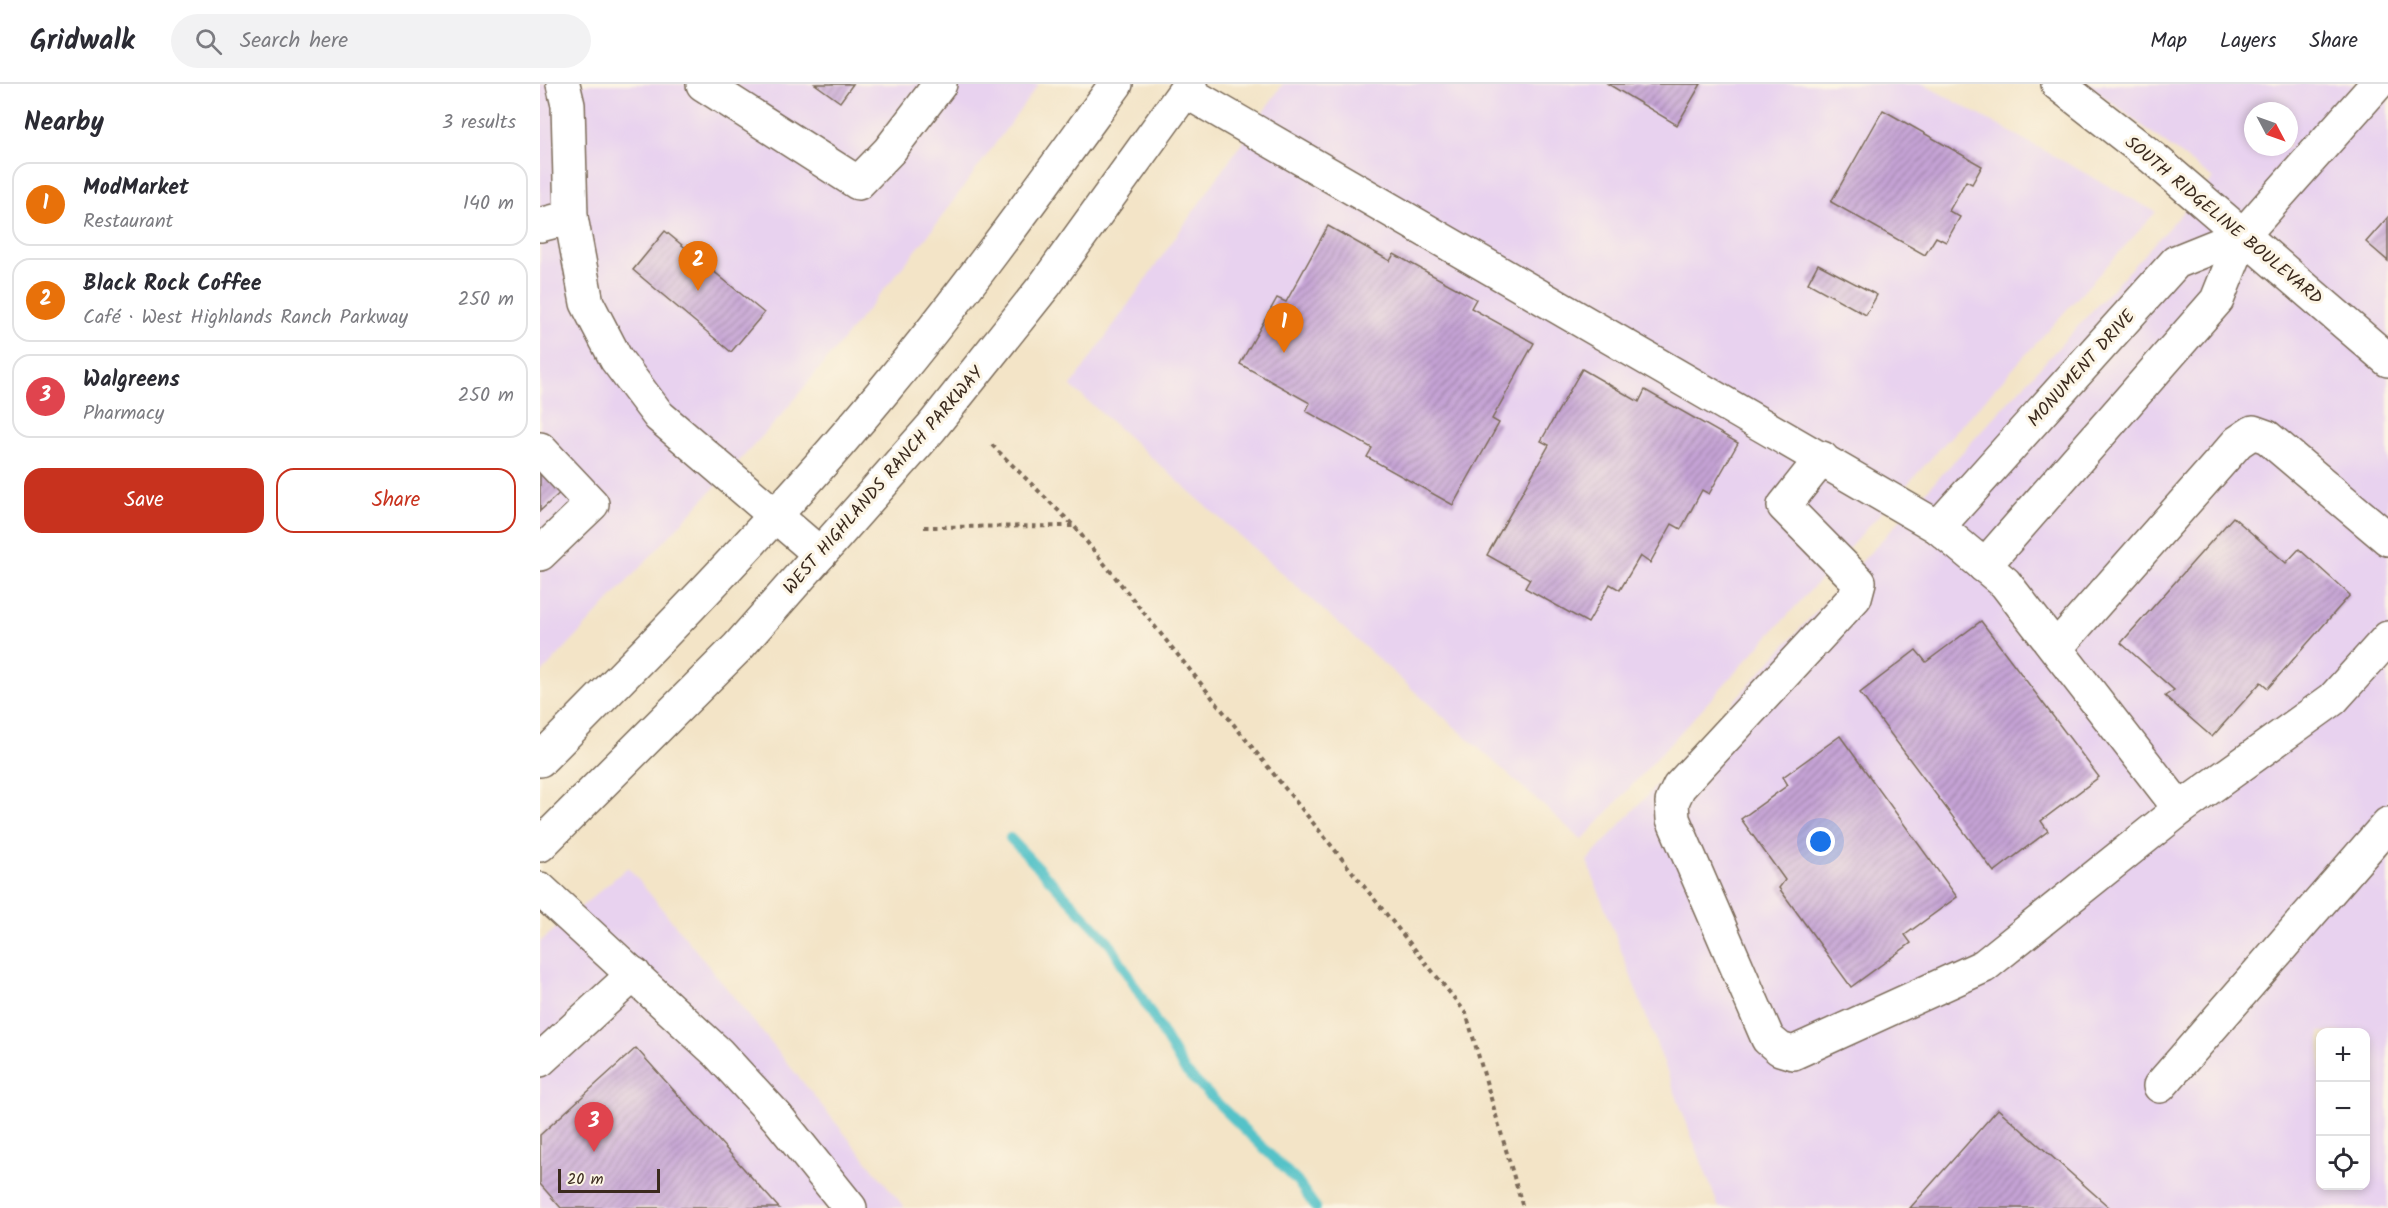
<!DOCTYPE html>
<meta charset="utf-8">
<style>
body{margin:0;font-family:Kalam,sans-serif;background:#f2f2f3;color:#2b2b33}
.controls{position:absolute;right:18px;bottom:18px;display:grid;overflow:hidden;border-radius:12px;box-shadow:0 3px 9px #0003}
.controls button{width:54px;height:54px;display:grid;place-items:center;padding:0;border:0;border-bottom:2px solid #e1e1e2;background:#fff;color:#2b2b33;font:30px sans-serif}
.compass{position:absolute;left:1704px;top:18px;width:54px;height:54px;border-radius:50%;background:#fff;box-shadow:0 3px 9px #0003;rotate:131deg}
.scale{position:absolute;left:18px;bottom:15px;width:102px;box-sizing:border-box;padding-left:6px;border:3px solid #3b2a1e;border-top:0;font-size:16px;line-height:21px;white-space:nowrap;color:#3b2a1e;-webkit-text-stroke:4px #fcf5e5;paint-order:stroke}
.you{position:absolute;left:1281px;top:758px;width:21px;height:21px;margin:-15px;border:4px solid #fff;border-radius:50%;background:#1a73e8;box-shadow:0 0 0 9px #1a73e833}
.badge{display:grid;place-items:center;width:39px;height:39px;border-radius:50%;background:#c8321e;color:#fff;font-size:20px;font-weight:700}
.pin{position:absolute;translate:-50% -50px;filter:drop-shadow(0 2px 3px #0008)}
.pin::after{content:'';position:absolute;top:32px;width:21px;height:18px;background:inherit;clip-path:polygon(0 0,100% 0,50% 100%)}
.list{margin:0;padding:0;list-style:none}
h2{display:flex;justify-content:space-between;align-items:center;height:78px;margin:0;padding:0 24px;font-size:26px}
h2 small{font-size:20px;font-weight:400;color:#7c7c81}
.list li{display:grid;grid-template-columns:39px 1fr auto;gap:18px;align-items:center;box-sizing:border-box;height:84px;margin:0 12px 12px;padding:0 12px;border:2px solid #e1e1e2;border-radius:18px}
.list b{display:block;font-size:22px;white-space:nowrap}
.list p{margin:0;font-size:20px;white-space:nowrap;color:#7c7c81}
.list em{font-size:20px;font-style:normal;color:#7c7c81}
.actions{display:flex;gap:12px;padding:18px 24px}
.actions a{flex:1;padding:14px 0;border:2px solid #c8321e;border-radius:18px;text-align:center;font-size:21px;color:#c8321e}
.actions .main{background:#c8321e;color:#fff}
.icon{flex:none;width:33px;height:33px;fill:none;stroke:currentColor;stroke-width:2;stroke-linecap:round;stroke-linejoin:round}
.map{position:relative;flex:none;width:1848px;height:1124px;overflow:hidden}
header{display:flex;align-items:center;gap:36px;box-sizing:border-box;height:84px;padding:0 30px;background:#fff;border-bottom:2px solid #e1e1e2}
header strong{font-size:28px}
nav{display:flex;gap:33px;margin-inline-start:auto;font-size:21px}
.search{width:420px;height:54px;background:#f2f2f3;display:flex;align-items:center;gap:15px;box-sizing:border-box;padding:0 21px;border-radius:33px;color:#7c7c81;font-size:22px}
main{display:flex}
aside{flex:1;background:#fff}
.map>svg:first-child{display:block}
.built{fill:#e8d2ef;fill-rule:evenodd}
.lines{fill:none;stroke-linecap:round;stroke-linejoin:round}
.stream{stroke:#54c2c8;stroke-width:10}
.building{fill:url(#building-hatch)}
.minor-casing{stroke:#7b6b59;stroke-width:36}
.major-casing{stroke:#7b6b59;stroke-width:36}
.path{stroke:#7b6b59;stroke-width:4;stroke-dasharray:4.5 4.5;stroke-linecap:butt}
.minor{stroke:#fff;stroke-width:33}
.major{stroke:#fff;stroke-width:33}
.labels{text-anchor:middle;stroke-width:6;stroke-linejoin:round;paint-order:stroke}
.street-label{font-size:18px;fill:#3b2a1e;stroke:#fcf5e5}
</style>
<header>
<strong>Gridwalk</strong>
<div class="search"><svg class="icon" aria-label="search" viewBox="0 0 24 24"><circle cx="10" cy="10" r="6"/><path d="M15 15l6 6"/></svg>Search here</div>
<nav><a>Map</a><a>Layers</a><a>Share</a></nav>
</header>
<main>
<aside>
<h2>Nearby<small>3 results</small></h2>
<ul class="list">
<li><span class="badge" style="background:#e8710a">1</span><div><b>ModMarket</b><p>Restaurant</p></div><em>140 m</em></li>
<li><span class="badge" style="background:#e8710a">2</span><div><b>Black Rock Coffee</b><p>Café · West Highlands Ranch Parkway</p></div><em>250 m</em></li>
<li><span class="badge" style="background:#e0444e">3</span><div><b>Walgreens</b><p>Pharmacy</p></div><em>250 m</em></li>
</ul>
<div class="actions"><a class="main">Save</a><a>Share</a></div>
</aside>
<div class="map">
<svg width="1848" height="1124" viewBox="0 0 1848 1124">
<defs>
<pattern id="building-hatch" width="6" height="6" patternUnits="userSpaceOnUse" patternTransform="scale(1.5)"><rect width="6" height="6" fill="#c5a3d5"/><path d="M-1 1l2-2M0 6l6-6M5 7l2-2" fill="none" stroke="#a185ac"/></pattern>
</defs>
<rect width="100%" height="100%" fill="#fcf5e5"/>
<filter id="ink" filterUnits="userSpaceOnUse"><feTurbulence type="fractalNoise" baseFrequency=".0167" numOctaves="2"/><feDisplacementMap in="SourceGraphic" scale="12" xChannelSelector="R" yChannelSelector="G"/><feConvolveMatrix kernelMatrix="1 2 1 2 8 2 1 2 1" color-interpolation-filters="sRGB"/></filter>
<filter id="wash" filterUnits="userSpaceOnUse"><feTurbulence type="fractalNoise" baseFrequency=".008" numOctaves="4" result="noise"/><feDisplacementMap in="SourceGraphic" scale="24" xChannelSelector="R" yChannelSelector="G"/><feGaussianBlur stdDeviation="1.35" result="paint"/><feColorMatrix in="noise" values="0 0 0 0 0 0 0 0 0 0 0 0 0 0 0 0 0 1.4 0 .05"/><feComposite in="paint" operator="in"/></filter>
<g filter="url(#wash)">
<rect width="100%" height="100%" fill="#f3e4c7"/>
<g class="built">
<polygon points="0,0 499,0 386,154 240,333 0,591"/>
<polygon points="743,0 1383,0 1616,128 1042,756 531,302"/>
<path d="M1547,0H1848V1124H1179L1047,777L1673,95ZM1713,27H1749V63H1713ZM1780,948H1826V1102H1780Z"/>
<polygon points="88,783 365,1124 0,1124 0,858"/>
</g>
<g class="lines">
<polyline class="stream" points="470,754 569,858 645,987 757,1097 776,1124"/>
</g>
<g id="blocks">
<g class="building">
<polygon points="275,0 313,0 300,18"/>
<polygon points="1068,0 1161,0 1137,41"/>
<polygon points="1343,26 1442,82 1432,100 1426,97 1409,127 1420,133 1406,158 1396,153 1385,171 1291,118"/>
<polygon points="1848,133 1848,177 1826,158"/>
<polygon points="788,142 850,177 854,170 936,215 931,224 994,259 952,335 959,339 913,421 827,373 832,364 766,327 770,319 700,280 737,214 746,218"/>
<polygon points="125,147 224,229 191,268 93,186"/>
<polygon points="1278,180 1337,211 1326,231 1268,199"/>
<polygon points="1042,285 1099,318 1105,306 1198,359 1169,410 1162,406 1141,445 1132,440 1110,479 1100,472 1080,506 1070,500 1048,539 985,504 990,495 947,471 1009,361 1001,357"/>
<polygon points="0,377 25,404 0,427"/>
<polygon points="1693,433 1746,479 1759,465 1810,511 1728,604 1721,598 1672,653 1625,612 1634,606 1581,559"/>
<polygon points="1441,537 1559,693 1501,737 1508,747 1454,788 1320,609 1376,566 1386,578"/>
<polygon points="1300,652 1417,813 1365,851 1371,859 1311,903 1239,804 1245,796 1201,735 1248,701 1243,693"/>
<polygon points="96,964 239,1124 21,1124 0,1100 0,1051"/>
<polygon points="1458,1025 1570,1124 1370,1124"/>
</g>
</g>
</g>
<g filter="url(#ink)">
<use href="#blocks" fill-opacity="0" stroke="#7b6b59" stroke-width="1.5"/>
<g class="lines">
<defs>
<g id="minor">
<polyline points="23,0 28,21 31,133 47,219 76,275 119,332 280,470"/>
<polyline points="163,0 318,99 349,67 400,0"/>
<polyline points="1518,0 1613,74 1848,276"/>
<polyline points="645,7 1398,443 1465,499 1640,725"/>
<polyline points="0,141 31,133"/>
<polyline points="0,365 52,420 0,470"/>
<polyline points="1282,374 1244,422 1319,498 1315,513 1139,703 1132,718 1133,735 1228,955 1240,965 1253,969 1444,882 1640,725 1793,615 1848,554"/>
<polyline points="1398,443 1636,178 1703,151"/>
<polyline points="1444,482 1677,216 1703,151 1837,0"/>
<polyline points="1516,564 1698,358 1713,348 1727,353 1848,455"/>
<polyline points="0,805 178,969 237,1033 310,1124"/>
<polyline points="0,976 94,890"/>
<polyline points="1620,1002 1848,740"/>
</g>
<g id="major">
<path d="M0,676C119,556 238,435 346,304C427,206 501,103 576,0"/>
<polyline points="0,761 198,563 391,344 505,201 650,0"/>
</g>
</defs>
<use href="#minor" class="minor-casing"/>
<use href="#major" class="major-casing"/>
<g class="path">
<polyline points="452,361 534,442 926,929 983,1124"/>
<polyline points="384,443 534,442"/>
</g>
<use href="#minor" class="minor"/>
<use href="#major" class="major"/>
</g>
</g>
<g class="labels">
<g class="street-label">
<text transform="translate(1684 136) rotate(40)" y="6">SOUTH RIDGELINE BOULEVARD</text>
<text transform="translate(1541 284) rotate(-48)" y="6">MONUMENT DRIVE</text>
<text transform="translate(343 396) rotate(-49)" y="6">WEST HIGHLANDS RANCH PARKWAY</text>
</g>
</g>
</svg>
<div class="controls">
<button>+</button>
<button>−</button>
<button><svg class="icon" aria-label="locate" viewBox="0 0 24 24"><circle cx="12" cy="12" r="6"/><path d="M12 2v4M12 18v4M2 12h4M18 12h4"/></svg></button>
</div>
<svg class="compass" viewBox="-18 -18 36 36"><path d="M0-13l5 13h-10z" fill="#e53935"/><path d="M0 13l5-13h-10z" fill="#7c7c81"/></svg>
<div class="scale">20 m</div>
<div class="you"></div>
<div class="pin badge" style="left:744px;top:269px;background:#e8710a">1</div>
<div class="pin badge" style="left:158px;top:207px;background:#e8710a">2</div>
<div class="pin badge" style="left:54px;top:1068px;background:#e0444e">3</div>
</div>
</main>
